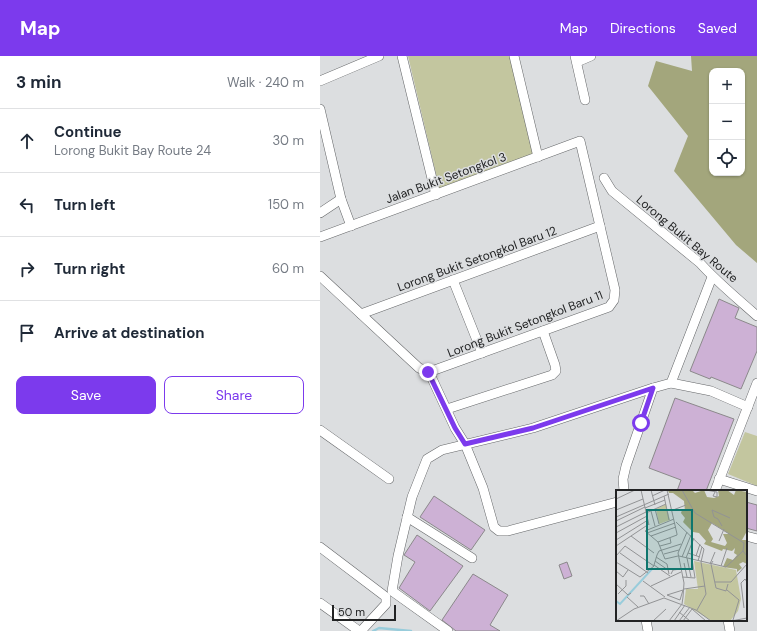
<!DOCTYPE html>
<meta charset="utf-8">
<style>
body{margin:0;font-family:"DM Sans",sans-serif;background:#f2f2f3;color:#1f2937}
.controls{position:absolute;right:12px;top:12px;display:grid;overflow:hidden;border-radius:8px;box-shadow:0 1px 3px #0004}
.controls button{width:36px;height:36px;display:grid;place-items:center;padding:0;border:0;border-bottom:1px solid #e0e1e3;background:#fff;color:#1f2937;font:20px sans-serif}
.scale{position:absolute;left:12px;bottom:10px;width:64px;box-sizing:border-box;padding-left:4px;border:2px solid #222324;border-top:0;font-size:11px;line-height:14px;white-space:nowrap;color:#222324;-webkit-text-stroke:3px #dcdee0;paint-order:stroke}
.stop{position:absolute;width:12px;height:12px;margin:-9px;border:3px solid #7c3aed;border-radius:50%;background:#fff}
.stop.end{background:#7c3aed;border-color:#fff;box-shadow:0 1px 4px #0008}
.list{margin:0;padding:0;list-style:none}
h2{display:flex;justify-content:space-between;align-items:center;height:52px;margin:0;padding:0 16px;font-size:17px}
h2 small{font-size:13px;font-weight:400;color:#747a83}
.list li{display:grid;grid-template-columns:26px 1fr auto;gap:12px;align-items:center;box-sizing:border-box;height:64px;padding:0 16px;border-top:1px solid #e0e1e3}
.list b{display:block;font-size:15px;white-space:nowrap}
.list p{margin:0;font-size:13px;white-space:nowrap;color:#747a83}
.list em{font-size:13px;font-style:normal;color:#747a83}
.actions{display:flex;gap:8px;padding:12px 16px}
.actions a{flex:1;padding:9px 0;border:1px solid #7c3aed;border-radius:8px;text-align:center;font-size:14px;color:#7c3aed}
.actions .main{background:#7c3aed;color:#fff}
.icon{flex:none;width:22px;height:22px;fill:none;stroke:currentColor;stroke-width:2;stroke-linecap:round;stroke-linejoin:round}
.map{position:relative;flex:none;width:437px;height:575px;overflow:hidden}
header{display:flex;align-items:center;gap:24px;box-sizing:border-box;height:56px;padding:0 20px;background:#7c3aed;color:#fff}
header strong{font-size:19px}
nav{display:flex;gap:22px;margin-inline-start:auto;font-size:14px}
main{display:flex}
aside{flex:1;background:#fff}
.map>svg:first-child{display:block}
.green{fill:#c3c69f}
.forest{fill:#a3a67c;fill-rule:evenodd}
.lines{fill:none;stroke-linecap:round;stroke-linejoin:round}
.stream{stroke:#98ccdb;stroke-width:2.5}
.building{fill:#cdb1d5;stroke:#8b898b}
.street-casing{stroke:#656769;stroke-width:10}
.street{stroke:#fff;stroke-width:9}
.route{stroke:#7c3aed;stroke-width:5}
.labels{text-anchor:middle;stroke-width:3;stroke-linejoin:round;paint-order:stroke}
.street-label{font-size:12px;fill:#222324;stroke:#dcdee0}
.inset-river{fill:none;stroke:#98ccdb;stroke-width:2}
.inset-road{fill:none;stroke:#929395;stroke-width:1}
.view{fill:#0f766e;fill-opacity:0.15;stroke:#0f766e;stroke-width:2}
.inset-edge{fill:none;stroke:#222324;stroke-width:2}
</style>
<header>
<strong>Map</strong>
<nav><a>Map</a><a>Directions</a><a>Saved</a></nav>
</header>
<main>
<aside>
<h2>3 min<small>Walk · 240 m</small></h2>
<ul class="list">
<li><svg class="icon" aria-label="ahead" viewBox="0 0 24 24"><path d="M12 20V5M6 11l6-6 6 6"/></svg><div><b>Continue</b><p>Lorong Bukit Bay Route 24</p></div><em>30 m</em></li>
<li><svg class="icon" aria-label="left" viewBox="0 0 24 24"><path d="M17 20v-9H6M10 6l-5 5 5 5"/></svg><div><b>Turn left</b></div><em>150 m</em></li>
<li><svg class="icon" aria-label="right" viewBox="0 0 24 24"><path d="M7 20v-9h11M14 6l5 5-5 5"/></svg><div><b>Turn right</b></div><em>60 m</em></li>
<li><svg class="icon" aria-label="arrive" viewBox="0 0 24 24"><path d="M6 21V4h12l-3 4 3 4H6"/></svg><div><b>Arrive at destination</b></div></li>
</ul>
<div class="actions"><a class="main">Save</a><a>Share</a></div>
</aside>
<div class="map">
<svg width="437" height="575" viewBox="0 0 437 575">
<rect width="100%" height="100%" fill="#dcdee0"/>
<g class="green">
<polygon points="88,0 198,0 223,102 121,139"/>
<polygon points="425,376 437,380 437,430 408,418"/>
</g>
<path class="forest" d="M371,0H437V207L416,189L354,115L368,80L328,30L336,5L372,15ZM392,15H422V117H392Z"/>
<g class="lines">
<polyline class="stream" points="53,575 59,572 91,575"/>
</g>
<g class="building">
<polygon points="399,243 419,252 415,262 437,271 437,295 421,333 391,321 390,323 370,315"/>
<polygon points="355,342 414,363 386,435 357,435 361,424 329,412"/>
<polygon points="114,440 165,474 151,494 100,461"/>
<polygon points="426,446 437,449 437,475 426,472"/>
<polygon points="97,479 143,510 110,555 79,532 95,506 84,499"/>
<polygon points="247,506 252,520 244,523 239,509"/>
<polygon points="153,518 188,539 170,569 180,575 136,575 122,564"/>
</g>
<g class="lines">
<defs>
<g id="street">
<polyline points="82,0 116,139"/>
<polyline points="194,0 218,101"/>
<polyline points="255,0 265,44"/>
<polyline points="257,6 271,0"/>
<polyline points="0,25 59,0"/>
<polyline points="0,53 21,143 31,170"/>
<path d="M284,122L292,135L380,207C397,226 418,243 437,260"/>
<polyline points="0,157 21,143"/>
<polyline points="0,181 260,85 295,234 294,244 289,251 109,316 99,312 0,220"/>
<polyline points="133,224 162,297"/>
<polyline points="41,258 280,170"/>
<polyline points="109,316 135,372 145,388 163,432 174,471 179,475 188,475 297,446"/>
<polyline points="351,327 391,335 428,351"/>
<polyline points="127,353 232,319 236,315 235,309 223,275"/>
<polyline points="0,374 69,423"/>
<polyline points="399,423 437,435"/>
<polyline points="304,435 303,423 306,410 333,332 351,327 392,221"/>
<polyline points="395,435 437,327"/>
<polyline points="87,461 152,502"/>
<polyline points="426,480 437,483"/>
<polyline points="0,491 66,541 66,548 41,575"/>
<polyline points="0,547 39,575"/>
<polyline points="326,564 328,575"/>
<polyline points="408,564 410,575"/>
<polyline points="128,575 72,535 78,500 92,441 107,403 122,394 213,372 333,332"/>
</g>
</defs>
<use href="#street" class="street-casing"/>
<use href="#street" class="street"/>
</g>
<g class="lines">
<polyline class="route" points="108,316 135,372 145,388 213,372 333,332 321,367"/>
</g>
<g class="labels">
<g class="street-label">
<text transform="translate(126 122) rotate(-20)" y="4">Jalan Bukit Setongkol 3</text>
<text transform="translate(367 183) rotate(40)" y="4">Lorong Bukit Bay Route</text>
<text transform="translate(157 203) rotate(-20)" y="4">Lorong Bukit Setongkol Baru 12</text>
<text transform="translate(205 268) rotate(-21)" y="4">Lorong Bukit Setongkol Baru 11</text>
</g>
</g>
<g transform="translate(296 434)">
<rect width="131" height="131" fill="#dcdee0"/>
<path d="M50,14L54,30L43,34L40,19ZM78,71L120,80L125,109L122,121L114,131H96L68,114L70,99H82Z" fill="#c3c69f"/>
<path d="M52,0H76L79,3L88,0L91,7L98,8L103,6L102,0H111L118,5L120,0L131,2V41L126,50H131V74L127,72L123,74L126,78L121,82V79L107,77L111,68L117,70L121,65L118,63L119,58L116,61L107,59L106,61L88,54L90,51L83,43L77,42L67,32L69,28L65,23L66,20L69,21L68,11L57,3H53ZM96,33L113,44H107L111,53L109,56L95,52L97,49L92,40Z" fill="#a3a67c" fill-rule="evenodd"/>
<path class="inset-river" d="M0,111L4,114L36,79H41"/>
<path class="inset-road" d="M25,0L33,35M35,0L39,15M51,0L61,44V45L42,52L29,41L58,29M66,0L79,23L128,53L127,61L131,66M90,0L101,2V7L97,6L99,2M36,6L49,0M48,6L53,30M0,9L19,0M29,18L49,10M39,19L43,34M0,20L27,9M57,20L70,15M35,21L39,36M30,23L50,14M0,27L53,4M0,31L29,17M60,32L88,59L85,72M106,36L102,29L98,27L96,20L114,28M0,37L30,22M0,43L31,26M31,43L59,33M15,46L38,63M35,46L60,37M0,50L32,30M103,51L108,39M42,52L49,69L62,66M0,56L33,34M44,56L55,53L54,48M4,63L32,83M72,63L84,67M48,64L63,60M0,66L9,56L38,76L24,87L0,72M63,66L110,77L127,61M80,66L84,54M40,67L51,74L53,84M66,67L75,45M70,68L78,48M71,68L75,87M39,71L52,80M82,71L86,57M97,71L95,74L100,98L110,101L112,94M68,73L71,87M94,74L99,62M105,76L111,58M0,81L7,87L12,80M55,84L57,80L65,79M54,86L38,75L41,65L43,61L65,54M66,87L79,88L76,69M27,91L49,107M99,92H115L131,74M0,94L12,105L15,103M35,96L65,82M68,99L89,96M67,100L64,110L51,105ZM111,100L123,110L117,130M2,104L10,96V90M24,106H28L33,114M11,107L22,117M128,118L125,93L129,89L131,92M76,119L90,131M81,120L90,104L85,72M63,122L74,131M0,131L18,119L48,108L80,120L95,131M37,131L50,119M53,131L66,114L67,107L68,93L62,63L71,42M58,131L69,115M63,131L74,117M67,131L76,119M115,131L131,128"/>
<path class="view" d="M31,20H76V79H31Z"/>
<rect width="131" height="131" class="inset-edge"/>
</g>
</svg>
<div class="controls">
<button>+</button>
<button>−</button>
<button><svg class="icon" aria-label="locate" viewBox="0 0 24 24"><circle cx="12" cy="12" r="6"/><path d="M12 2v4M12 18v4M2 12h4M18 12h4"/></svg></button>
</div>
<div class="scale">50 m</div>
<div class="stop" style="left:321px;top:367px"></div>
<div class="stop end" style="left:108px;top:316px"></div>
</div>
</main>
